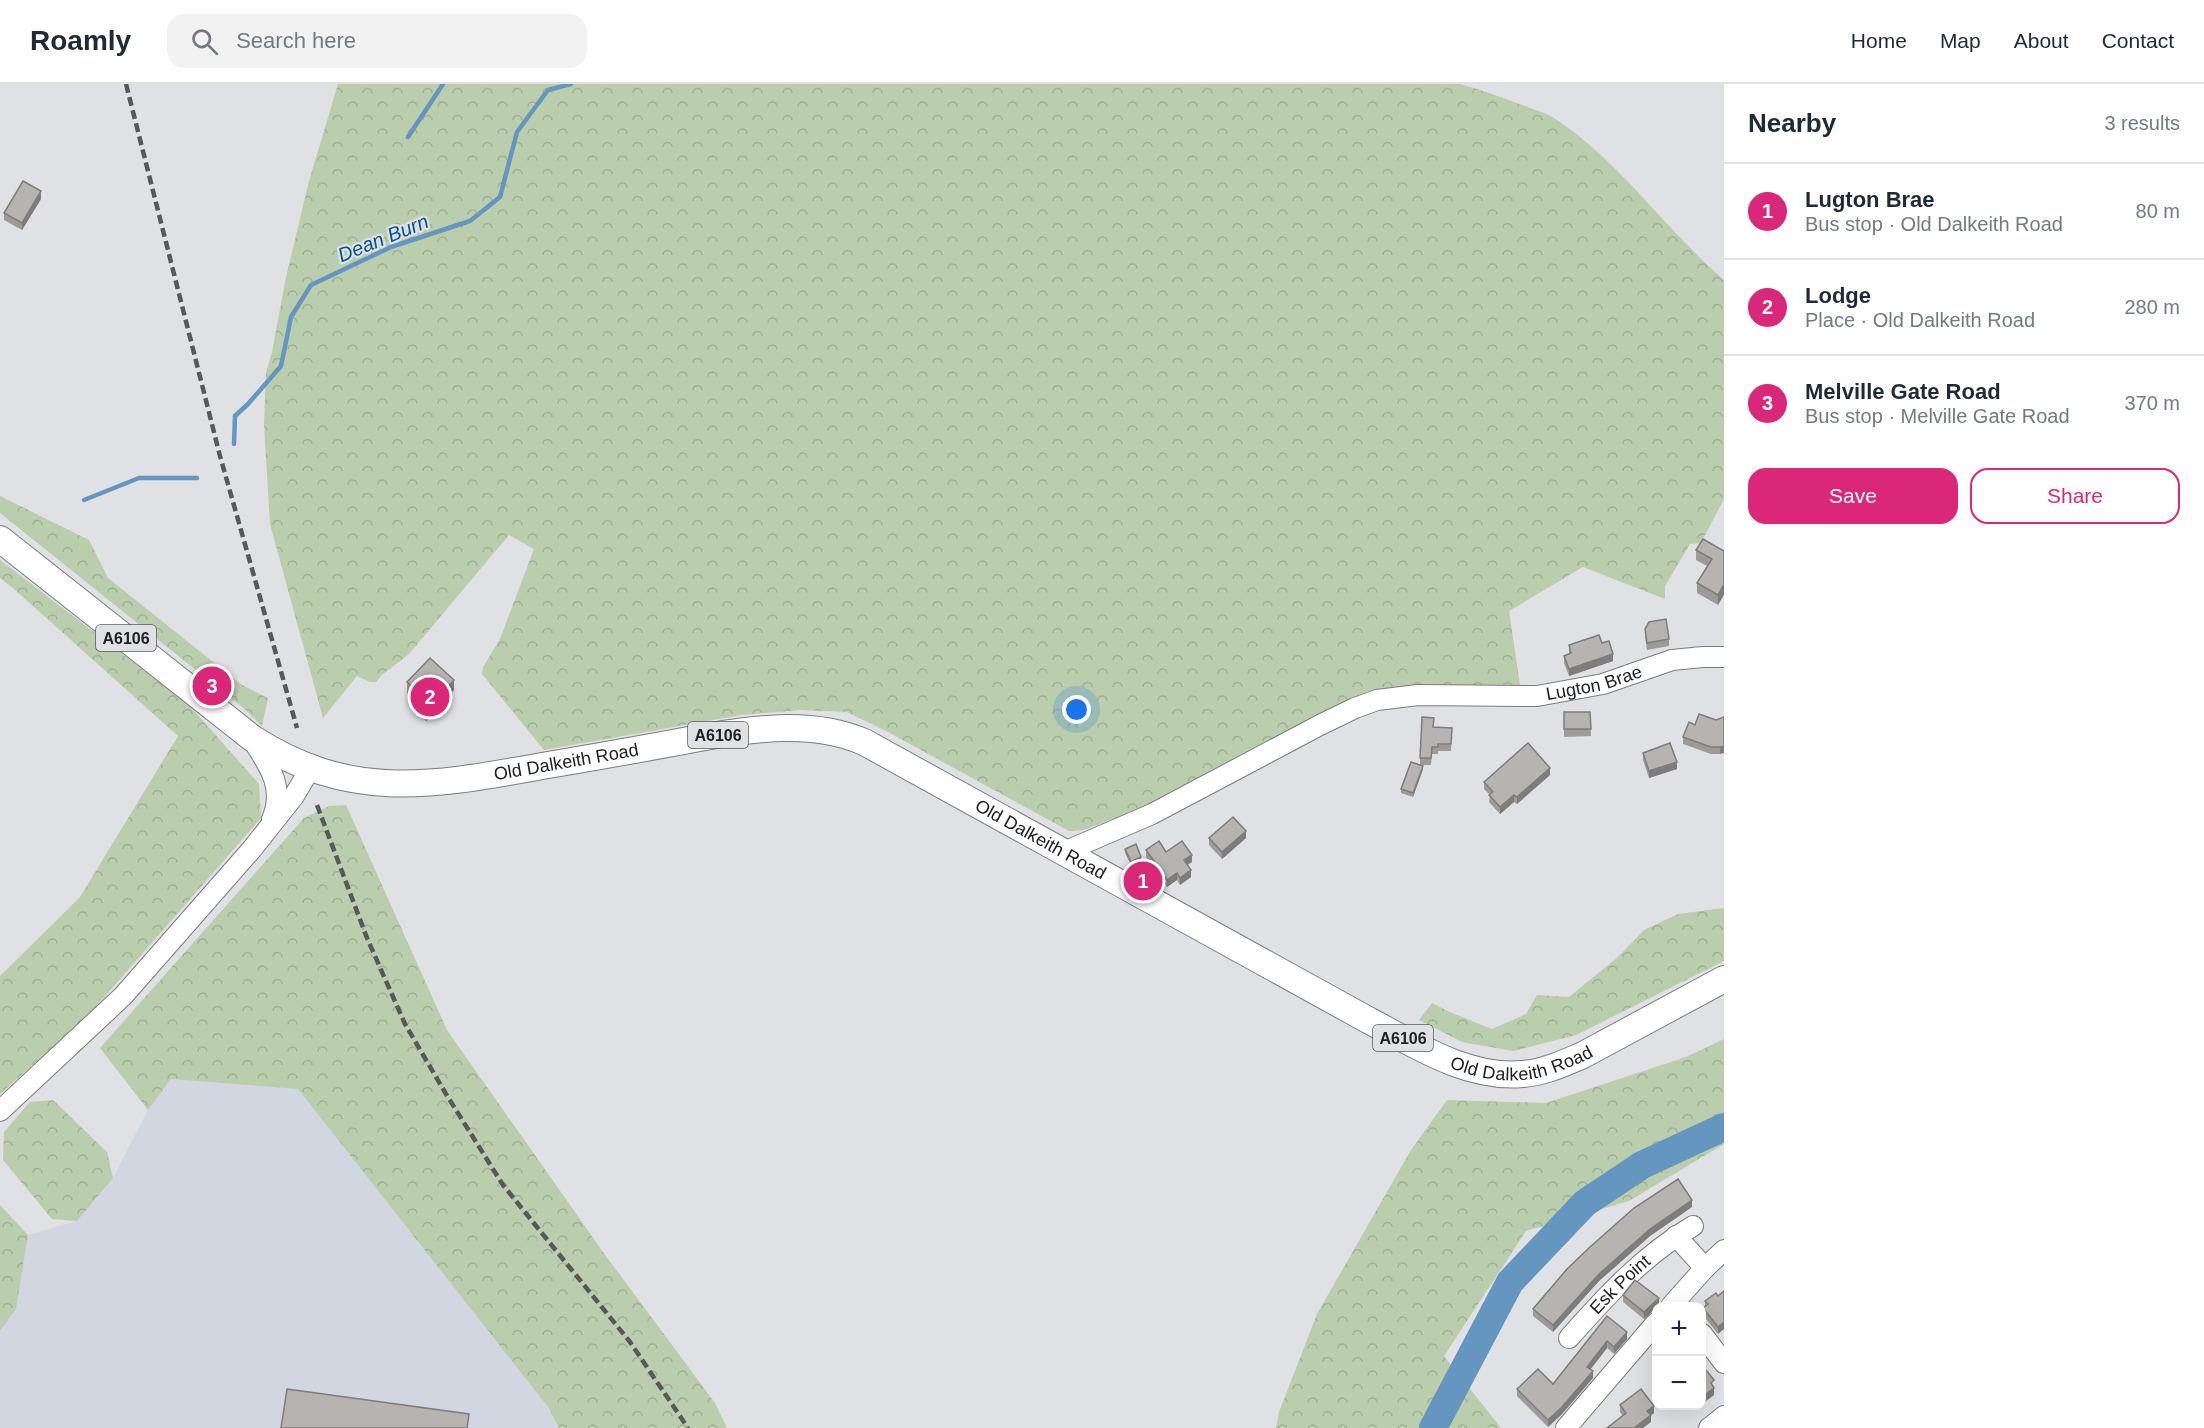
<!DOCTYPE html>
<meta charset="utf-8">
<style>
body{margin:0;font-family:Arial,sans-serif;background:#f2f2f3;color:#1f2937}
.controls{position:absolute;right:18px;bottom:18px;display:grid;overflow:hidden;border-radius:12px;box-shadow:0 6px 24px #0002}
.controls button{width:54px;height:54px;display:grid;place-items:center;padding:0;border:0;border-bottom:2px solid #e0e1e3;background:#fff;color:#1f2937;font:30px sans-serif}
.you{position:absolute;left:1077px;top:626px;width:21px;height:21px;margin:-15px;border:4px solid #fff;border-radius:50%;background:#1a73e8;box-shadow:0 0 0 9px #1a73e833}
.badge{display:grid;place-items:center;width:39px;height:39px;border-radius:50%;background:#db2777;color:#fff;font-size:20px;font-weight:700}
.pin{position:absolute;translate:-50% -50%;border:3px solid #fff;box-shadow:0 2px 6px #0006}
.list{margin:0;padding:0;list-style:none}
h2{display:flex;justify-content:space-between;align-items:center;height:78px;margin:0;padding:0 24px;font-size:26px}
h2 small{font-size:20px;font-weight:400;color:#747a83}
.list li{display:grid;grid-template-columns:39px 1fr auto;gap:18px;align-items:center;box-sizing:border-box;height:96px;padding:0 24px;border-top:2px solid #e0e1e3}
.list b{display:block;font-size:22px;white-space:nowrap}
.list p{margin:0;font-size:20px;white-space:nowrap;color:#747a83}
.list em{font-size:20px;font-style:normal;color:#747a83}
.actions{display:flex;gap:12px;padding:18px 24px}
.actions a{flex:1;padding:14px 0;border:2px solid #db2777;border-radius:18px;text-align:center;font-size:21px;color:#db2777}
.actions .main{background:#db2777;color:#fff}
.icon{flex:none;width:33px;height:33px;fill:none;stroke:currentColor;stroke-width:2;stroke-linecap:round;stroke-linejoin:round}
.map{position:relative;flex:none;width:1724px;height:1344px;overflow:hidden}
header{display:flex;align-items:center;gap:36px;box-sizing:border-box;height:84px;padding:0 30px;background:#fff;border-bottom:2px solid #e0e1e3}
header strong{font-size:28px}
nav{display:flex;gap:33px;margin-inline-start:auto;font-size:21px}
.search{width:420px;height:54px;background:#f2f2f3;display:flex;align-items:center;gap:15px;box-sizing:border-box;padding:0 21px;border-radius:18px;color:#747a83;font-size:22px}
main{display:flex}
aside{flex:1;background:#fff}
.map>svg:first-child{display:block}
.built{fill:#d2d6e1}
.forest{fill:url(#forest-crowns)}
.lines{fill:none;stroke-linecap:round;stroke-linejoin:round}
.stream{stroke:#6596c0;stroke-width:4.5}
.river{stroke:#6596c0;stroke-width:28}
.minor-casing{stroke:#7b7c80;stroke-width:22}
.major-casing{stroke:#7b7c80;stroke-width:28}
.minor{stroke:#fff;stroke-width:20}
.major{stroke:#fff;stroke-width:26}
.rail{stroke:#58585b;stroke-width:4.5;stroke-dasharray:9 4.5;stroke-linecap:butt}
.wall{fill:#9d9a97}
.shaded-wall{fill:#7f7d7b}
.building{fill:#b6b3b0;stroke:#7f7d7b;stroke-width:1.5}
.labels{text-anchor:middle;stroke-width:4.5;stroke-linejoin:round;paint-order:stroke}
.shield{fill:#dfe1e5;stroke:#595a5c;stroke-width:1.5}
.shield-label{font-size:16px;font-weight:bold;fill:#202022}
.street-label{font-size:18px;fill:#202022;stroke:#dfe1e5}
.water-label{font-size:20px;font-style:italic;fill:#02568c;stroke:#dfe1e5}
</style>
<header>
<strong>Roamly</strong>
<div class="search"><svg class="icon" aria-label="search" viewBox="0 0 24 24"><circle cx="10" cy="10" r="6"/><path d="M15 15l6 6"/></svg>Search here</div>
<nav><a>Home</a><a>Map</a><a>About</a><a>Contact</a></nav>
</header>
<main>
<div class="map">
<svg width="1724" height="1344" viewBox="0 0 1724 1344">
<defs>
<pattern id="forest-crowns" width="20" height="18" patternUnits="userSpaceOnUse" patternTransform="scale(1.5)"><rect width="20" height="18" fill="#bacdac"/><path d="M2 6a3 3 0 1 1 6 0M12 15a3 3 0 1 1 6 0" fill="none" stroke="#a0b094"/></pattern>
</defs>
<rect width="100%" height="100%" fill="#dfe1e5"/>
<polygon class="built" points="170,995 298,1005 548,1323 559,1344 0,1344 0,1247 16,1224 28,1151 77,1137 113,1094 148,1026"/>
<g class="forest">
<path d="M338,0H1460C1482,6 1503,14 1525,22C1533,25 1543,28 1551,32C1617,74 1665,145 1724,196V415L1701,459L1690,460L1665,502V515L1583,483L1509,527L1520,601L1406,604L1368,607L1150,721L1084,746L1069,747L888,648L847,628L801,626L741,631L544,666L482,590L483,583L500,555L534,465L509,451L409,570L382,591L376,598H370L357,592L323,634L270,440L264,341L266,289L272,268L286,193L309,97Z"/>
<polygon points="0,412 89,456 108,494 242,601 268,614 262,642 247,627 0,429"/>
<polygon points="0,476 189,621 259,700 261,734 86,934 0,1010 0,892 80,813 178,652 14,505 0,494"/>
<polygon points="346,721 447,946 603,1168 715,1319 727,1344 559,1344 548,1323 298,1005 171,995 148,1026 100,964 304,734 329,722"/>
<polygon points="1724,824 1724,877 1576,951 1513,967 1462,958 1419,936 1432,919 1452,929 1492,945 1526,930 1537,911 1569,913 1618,873 1644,846 1678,830"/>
<polygon points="1724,955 1724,1060 1629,1117 1526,1147 1444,1272 1501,1344 1276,1344 1279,1328 1317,1230 1411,1066 1447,1016 1546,1019 1686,973"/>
<polygon points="53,1016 107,1068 113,1094 77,1137 52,1135 3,1076 4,1048 30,1018"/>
<polygon points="0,1121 28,1151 16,1225 0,1247"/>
</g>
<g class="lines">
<g class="stream">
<polyline points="408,53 443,0"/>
<polyline points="234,360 235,332 248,320 281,282 291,233 311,201 391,163 470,137 500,113 517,48 548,6 571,0"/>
<polyline points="84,416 139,394 197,394"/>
</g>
<polyline class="river" points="1433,1344 1510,1198 1585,1119 1642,1081 1724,1043"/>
<defs>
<g id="minor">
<path d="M252,655C268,680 286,704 272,735"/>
<path id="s1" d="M1064,768L1152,730L1320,641L1355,624L1377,616L1418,611L1537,612L1603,600L1672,576L1703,573H1724"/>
<polyline points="0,1027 123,912 252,765 294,712 310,685"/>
<polyline points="1676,1152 1705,1184"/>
<polyline points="1671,1222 1705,1184 1724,1166"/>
<polyline points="1702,1250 1724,1279"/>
<path id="s2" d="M1569,1254C1606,1212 1644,1171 1693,1142"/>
<polyline points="1566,1344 1656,1239"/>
<polyline points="1709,1344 1724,1332"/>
</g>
<g id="major">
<path id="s3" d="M0,455L252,654C349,717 430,702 537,683C589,674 642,665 694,655C749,645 811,635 864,658L1368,936C1414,960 1467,995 1522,990C1543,989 1564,979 1583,971L1724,895"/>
</g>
</defs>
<use href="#minor" class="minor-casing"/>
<use href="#major" class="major-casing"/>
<use href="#minor" class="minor"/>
<use href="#major" class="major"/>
<g class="rail">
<polyline points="126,0 220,372 297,644"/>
<polyline points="317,721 367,854 405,940 446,1010 503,1101 630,1258 688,1344"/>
</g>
</g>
<g class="wall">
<polygon points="41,115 22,146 4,136 4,129"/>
<polygon points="1696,466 1724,467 1718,521 1697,509 1697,499 1707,482 1696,476"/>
<polygon points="1645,545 1669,555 1669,562 1647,566 1645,552"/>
<polygon points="1602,559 1613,577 1569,592 1564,579 1564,572 1569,570 1569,561"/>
<polygon points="407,598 454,606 426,637 411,624 412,613 407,609"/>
<polygon points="1564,628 1590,628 1591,652 1564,653"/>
<polygon points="1724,633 1720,670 1711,670 1683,660 1683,653 1695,641 1716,636"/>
<polygon points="1434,643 1452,644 1451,667 1438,667 1438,670 1432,670 1431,681 1420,681 1420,674"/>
<polygon points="1643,669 1677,685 1649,694 1643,676"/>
<polygon points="1423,685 1413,713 1401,709 1401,705"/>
<polygon points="1550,691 1517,720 1514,718 1500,730 1489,718 1490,711 1484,705 1484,698"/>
<polygon points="1209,754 1246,754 1222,775 1209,761"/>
<polygon points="1125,765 1141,777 1131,781 1125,769"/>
<polygon points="1146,766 1166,768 1192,778 1188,780 1191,793 1180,801 1177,796 1167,803 1146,773"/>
<polygon points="1692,1123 1650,1152 1599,1197 1553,1248 1533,1232 1533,1225"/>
<polygon points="1724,1207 1718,1250 1703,1231 1703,1224 1705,1222 1705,1217 1718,1212"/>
<polygon points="1623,1211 1659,1221 1644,1235 1623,1218"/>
<polygon points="1607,1232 1627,1255 1614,1270 1607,1264 1590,1285 1593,1294 1562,1330 1548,1343 1517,1312 1517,1305 1553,1300"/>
<polygon points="1620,1321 1654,1329 1650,1331 1651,1338 1623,1332 1620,1328"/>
</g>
<g class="shaded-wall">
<polygon points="41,107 41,115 22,146 22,139"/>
<polygon points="1724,500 1724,511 1718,521 1718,511"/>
<polygon points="1613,570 1613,577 1569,592 1569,585"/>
<polygon points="454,596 454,606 426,637 426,626"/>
<polygon points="1724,662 1724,669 1720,670 1720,663"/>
<polygon points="1677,678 1677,685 1649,694 1649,687"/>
<polygon points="1423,682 1423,685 1413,713 1413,709"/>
<polygon points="1550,684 1550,691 1517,720 1517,713"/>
<polygon points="1514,711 1514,718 1500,730 1500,723"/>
<polygon points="1246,747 1246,754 1222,775 1222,768"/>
<polygon points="1192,771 1192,778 1184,783 1184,776"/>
<polygon points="1141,773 1141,777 1131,781 1131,778"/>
<polygon points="1191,786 1191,793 1180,801 1180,794"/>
<polygon points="1177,789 1177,796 1167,803 1167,796"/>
<polygon points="1692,1116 1692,1123 1650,1152 1599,1197 1553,1248 1553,1241 1599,1190 1650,1145"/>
<polygon points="1659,1214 1659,1221 1644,1235 1644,1228"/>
<polygon points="1724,1238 1724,1245 1718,1250 1718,1243"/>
<polygon points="1627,1248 1627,1255 1614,1270 1614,1263"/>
<polygon points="1607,1257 1607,1264 1587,1290 1587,1283"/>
<polygon points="1593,1287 1593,1294 1562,1330 1548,1343 1548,1336"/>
<polygon points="1714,1304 1714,1311 1701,1321 1701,1314"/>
<polygon points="1654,1322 1654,1329 1647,1334 1647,1327"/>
<polygon points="1651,1331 1651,1338 1643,1344 1634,1344"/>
</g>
<g class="building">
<polygon points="23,97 41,107 22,139 4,129"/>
<polygon points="1703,455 1724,467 1724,500 1718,511 1697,499 1712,475 1696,466"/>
<polygon points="1666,535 1669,555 1647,559 1645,545 1649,538"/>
<polygon points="1599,551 1602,559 1609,557 1613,570 1569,585 1564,572 1571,569 1569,561"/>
<polygon points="430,574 454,596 426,626 411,613 417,607 407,598"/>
<polygon points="1564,628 1590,628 1591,645 1564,645"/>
<polygon points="1699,630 1716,636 1724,633 1724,662 1720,663 1711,663 1683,653 1689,638 1695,641"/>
<polygon points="1422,633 1434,634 1433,643 1452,644 1451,660 1438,660 1438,663 1432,663 1431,674 1420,674"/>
<polygon points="1528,659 1550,684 1517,713 1514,711 1500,723 1489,711 1493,708 1484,698"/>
<polygon points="1670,659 1677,678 1649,687 1643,669"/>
<polygon points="1411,678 1423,682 1413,709 1401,705"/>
<polygon points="1233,733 1246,747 1222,768 1209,754"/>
<polygon points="1159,757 1166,768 1182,757 1192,771 1184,776 1191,786 1180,794 1177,789 1167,796 1146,766"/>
<polygon points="1136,760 1141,773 1131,778 1125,765"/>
<polygon points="1678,1095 1692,1116 1650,1145 1599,1190 1553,1241 1533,1225 1567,1185 1590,1163 1634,1124"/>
<polygon points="1635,1196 1659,1214 1644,1228 1623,1211"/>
<polygon points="1724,1207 1724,1238 1718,1243 1703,1224 1708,1220 1705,1217 1716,1209 1718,1212"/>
<polygon points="1607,1232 1627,1248 1614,1263 1607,1257 1587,1283 1593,1287 1562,1323 1548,1336 1517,1305 1538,1285 1553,1300"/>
<polygon points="1701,1280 1714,1296 1711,1299 1714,1304 1701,1314"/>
<polygon points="287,1305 469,1330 467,1344 281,1344"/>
<polygon points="1641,1305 1654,1322 1647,1327 1651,1331 1634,1344 1607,1344 1626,1329 1620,1321"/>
</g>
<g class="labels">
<g class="shield">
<rect x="96" y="541" width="60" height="26" rx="4.5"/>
<rect x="688" y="638" width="60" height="26" rx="4.5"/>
<rect x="1373" y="941" width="60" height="26" rx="4.5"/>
</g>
<g class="shield-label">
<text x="126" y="560">A6106</text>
<text x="718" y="657">A6106</text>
<text x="1403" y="960">A6106</text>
</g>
<g class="street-label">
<text dy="6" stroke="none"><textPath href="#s1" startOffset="567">Lugton Brae</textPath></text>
<text dy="6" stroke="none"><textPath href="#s3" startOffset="646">Old Dalkeith Road</textPath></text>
<text dy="6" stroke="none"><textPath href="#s3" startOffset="1150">Old Dalkeith Road</textPath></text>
<text dy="6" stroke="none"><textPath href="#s3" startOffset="1690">Old Dalkeith Road</textPath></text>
<text dy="6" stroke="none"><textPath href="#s2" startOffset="74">Esk Point</textPath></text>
</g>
<g class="water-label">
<text transform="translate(383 154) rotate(-22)" y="7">Dean Burn</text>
</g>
</g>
</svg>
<div class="controls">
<button>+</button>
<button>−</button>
</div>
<div class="you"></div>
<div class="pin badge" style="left:1143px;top:797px">1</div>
<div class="pin badge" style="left:430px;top:613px">2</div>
<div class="pin badge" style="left:212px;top:602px">3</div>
</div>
<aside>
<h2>Nearby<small>3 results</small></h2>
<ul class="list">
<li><span class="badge">1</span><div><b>Lugton Brae</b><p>Bus stop · Old Dalkeith Road</p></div><em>80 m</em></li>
<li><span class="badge">2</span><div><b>Lodge</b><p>Place · Old Dalkeith Road</p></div><em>280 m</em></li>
<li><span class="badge">3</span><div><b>Melville Gate Road</b><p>Bus stop · Melville Gate Road</p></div><em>370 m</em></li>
</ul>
<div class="actions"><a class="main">Save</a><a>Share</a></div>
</aside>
</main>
